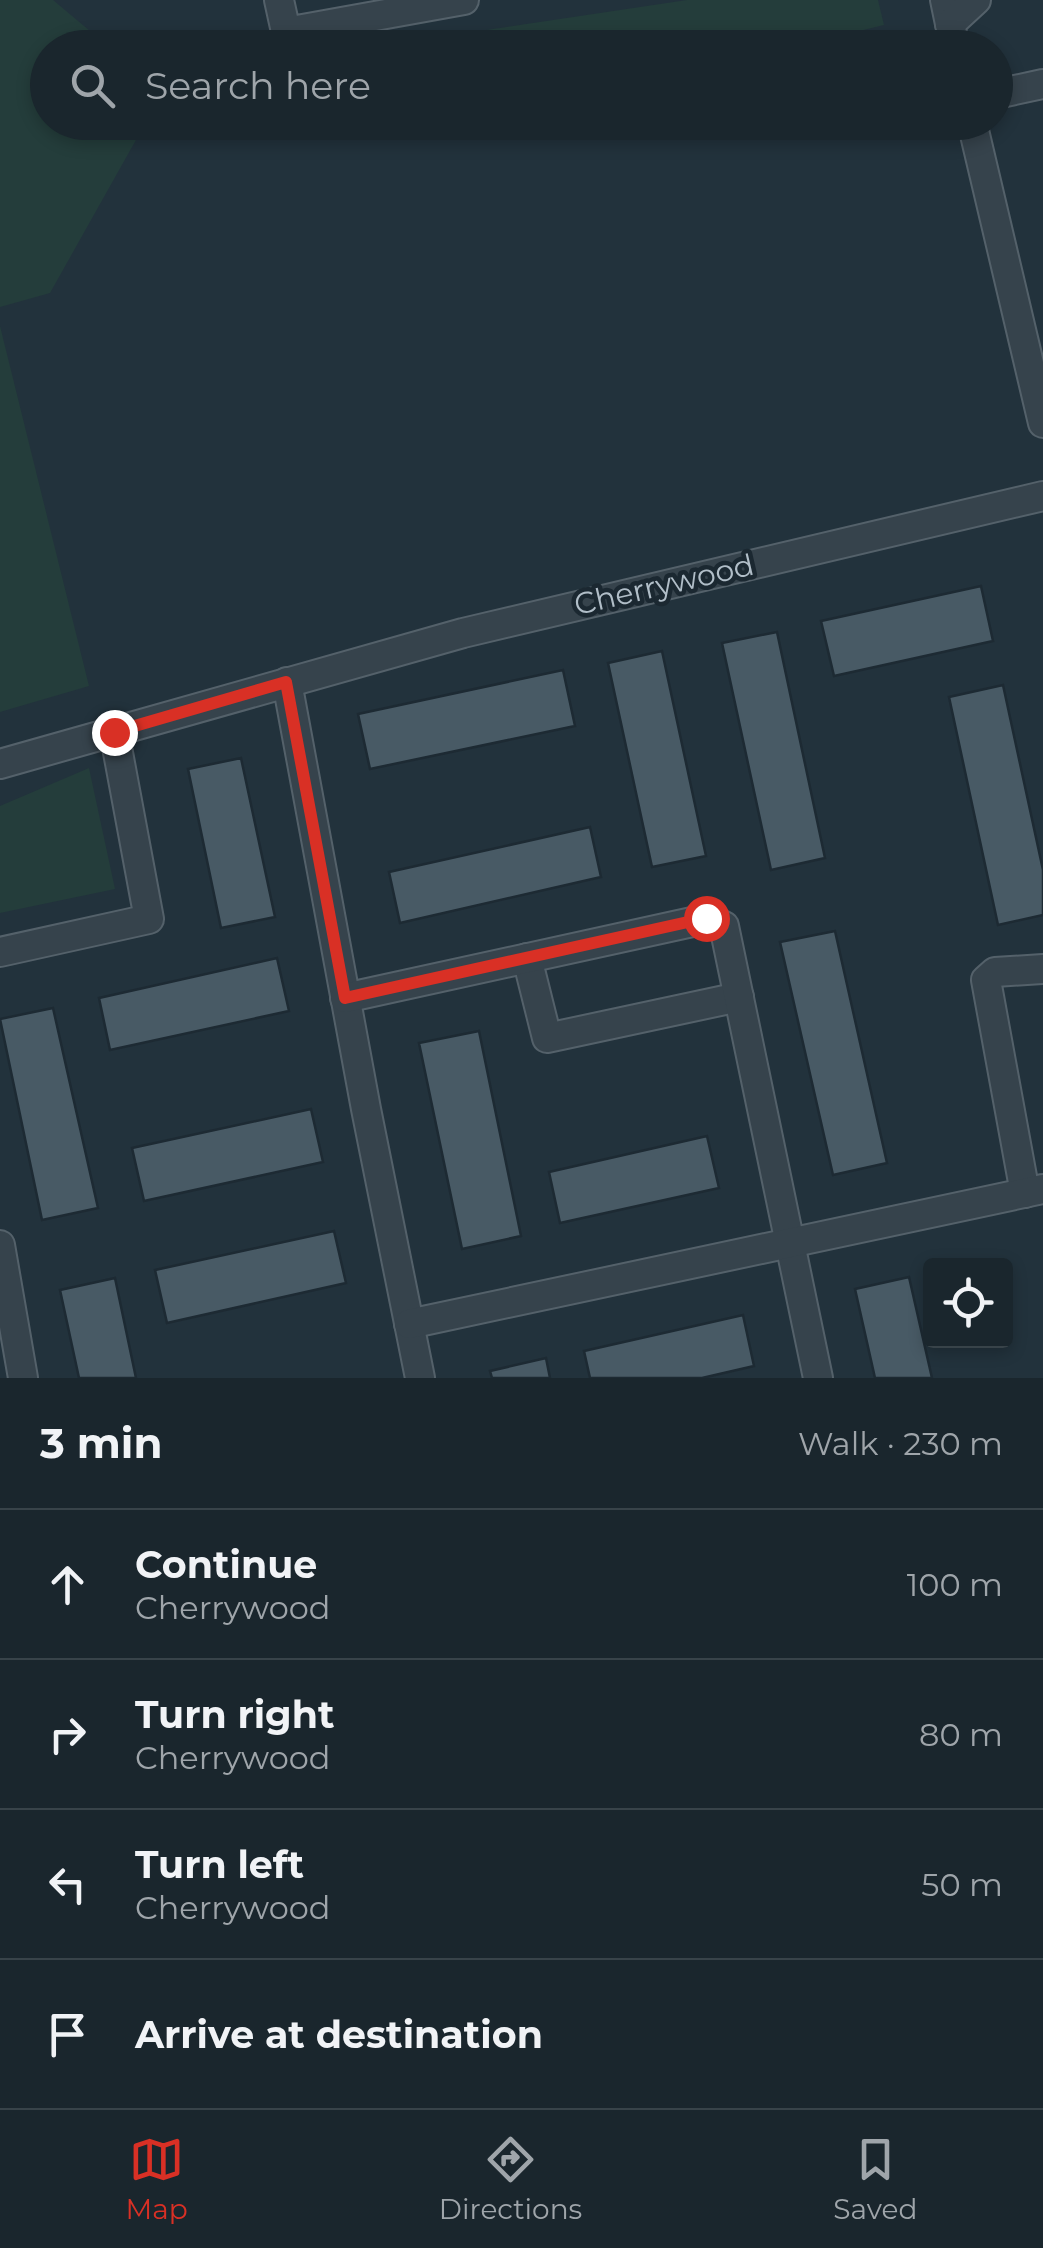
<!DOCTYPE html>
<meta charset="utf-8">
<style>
body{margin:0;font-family:Montserrat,sans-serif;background:#232e35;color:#f1f3f6}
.controls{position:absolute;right:30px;bottom:30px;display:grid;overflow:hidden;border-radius:10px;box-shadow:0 5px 15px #0003}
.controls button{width:90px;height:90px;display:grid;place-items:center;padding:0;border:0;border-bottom:2px solid #384349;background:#1a262d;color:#f1f3f6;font:50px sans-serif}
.stop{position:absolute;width:30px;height:30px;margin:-22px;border:8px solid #d93025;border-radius:50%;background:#fff}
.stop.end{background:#d93025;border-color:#fff;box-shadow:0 2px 10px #0008}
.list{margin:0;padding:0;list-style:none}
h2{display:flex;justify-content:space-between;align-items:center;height:130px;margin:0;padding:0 40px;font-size:42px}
h2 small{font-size:32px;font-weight:400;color:#9fa5aa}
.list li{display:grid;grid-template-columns:65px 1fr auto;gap:30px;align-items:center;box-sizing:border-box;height:150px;padding:0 40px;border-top:2px solid #384349}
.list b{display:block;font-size:38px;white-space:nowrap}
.list p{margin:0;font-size:32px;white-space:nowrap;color:#9fa5aa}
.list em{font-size:32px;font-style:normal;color:#9fa5aa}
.icon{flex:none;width:55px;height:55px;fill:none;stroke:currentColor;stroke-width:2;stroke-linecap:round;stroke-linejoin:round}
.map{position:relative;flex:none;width:1043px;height:1378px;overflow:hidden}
.search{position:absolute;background:#1a262d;box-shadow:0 5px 15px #0003;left:30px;right:30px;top:30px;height:110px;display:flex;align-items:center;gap:25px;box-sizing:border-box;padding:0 35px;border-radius:55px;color:#9fa5aa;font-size:38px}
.sheet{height:730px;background:#1a262d}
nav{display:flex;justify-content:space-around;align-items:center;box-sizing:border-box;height:140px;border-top:2px solid #384349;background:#1a262d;font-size:28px;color:#9fa5aa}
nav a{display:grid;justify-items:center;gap:5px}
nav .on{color:#d93025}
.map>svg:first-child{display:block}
.green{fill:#243d3b}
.building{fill:#485a65;stroke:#1d2a33;stroke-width:2.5}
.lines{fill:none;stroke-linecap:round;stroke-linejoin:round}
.minor-casing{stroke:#54616a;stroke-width:32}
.minor{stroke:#36434c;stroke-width:28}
.route{stroke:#d93025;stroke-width:12}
.labels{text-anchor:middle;stroke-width:9;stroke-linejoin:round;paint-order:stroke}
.street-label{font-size:30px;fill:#b1bec8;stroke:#1b2831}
</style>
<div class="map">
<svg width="1043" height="1378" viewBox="0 0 1043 1378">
<rect width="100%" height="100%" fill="#22323c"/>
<g class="green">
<polygon points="0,0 53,0 109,47 48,48 48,122 166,123 141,131 50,293 0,307"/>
<polygon points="687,0 878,0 884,25 789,48 372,47"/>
<polygon points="0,326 89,686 0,712"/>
<polygon points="89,768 115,889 0,913 0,806"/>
</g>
<g class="building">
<polygon points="981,586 993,641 834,676 821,621"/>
<polygon points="777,632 825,858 771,870 722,643"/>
<polygon points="662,651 706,856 652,867 608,663"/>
<polygon points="563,670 575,726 370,769 358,714"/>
<polygon points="1003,685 1043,870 1043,915 998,925 949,697"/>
<polygon points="241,758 275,917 221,928 188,769"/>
<polygon points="590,827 601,877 400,923 389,872"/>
<polygon points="835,931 887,1163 833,1175 780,942"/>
<polygon points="277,958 289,1011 110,1050 99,998"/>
<polygon points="53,1008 98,1208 42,1220 0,1019"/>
<polygon points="479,1031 521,1236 462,1249 419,1043"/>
<polygon points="311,1109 323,1162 144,1201 132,1148"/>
<polygon points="707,1136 719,1188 560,1223 549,1172"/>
<polygon points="334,1231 346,1283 167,1323 155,1270"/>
<polygon points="909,1277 932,1378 875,1378 855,1289"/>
<polygon points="115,1278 136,1378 79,1378 60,1290"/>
<polygon points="743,1315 754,1366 702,1378 590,1378 584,1351"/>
<polygon points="546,1358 550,1378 492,1378 490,1371"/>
</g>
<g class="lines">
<defs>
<g id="minor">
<polyline points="279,0 286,32 464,0"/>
<polyline points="945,0 955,48"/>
<polyline points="950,24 976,0"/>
<polyline points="996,94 1043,84"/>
<polyline points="972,122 1043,423"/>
<polyline points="287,682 366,1109 420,1378"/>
<polyline points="0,764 463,633 1043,496"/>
<polyline points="0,952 149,919 114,731"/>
<polyline points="527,958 547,1038 739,997"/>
<polyline points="345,998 706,919 724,926 818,1378"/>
<polyline points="1025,1193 986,980 995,972 1043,969"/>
<polyline points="0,1245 23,1378"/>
<polyline points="409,1324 1043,1189"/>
</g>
</defs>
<use href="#minor" class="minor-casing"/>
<use href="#minor" class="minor"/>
</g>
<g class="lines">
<polyline class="route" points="114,732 286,682 345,998 706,918"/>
</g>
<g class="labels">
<g class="street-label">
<text transform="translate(664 585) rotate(-13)" y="10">Cherrywood</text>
</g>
</g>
</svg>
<div class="controls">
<button><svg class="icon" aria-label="locate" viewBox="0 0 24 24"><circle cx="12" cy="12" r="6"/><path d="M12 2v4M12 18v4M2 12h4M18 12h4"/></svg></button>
</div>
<div class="stop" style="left:706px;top:918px"></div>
<div class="stop end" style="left:114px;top:732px"></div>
<div class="search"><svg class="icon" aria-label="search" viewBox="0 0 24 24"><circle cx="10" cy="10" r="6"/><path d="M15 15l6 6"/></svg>Search here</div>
</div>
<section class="sheet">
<h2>3 min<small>Walk · 230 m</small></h2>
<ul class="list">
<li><svg class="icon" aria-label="ahead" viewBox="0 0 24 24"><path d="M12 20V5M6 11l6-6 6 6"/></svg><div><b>Continue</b><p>Cherrywood</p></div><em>100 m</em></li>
<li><svg class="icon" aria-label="right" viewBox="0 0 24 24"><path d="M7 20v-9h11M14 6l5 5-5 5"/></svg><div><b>Turn right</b><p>Cherrywood</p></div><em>80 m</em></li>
<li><svg class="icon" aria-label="left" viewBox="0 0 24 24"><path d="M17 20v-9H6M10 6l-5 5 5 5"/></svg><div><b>Turn left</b><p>Cherrywood</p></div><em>50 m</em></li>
<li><svg class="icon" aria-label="arrive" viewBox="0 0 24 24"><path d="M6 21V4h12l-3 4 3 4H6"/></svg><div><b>Arrive at destination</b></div></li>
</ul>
</section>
<nav>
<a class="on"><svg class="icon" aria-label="map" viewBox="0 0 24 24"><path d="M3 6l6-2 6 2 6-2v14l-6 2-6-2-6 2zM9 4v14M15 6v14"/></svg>Map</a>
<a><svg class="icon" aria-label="directions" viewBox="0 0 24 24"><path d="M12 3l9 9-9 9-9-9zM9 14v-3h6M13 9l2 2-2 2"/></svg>Directions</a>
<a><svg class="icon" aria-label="saved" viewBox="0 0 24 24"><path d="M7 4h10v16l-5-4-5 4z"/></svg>Saved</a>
</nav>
